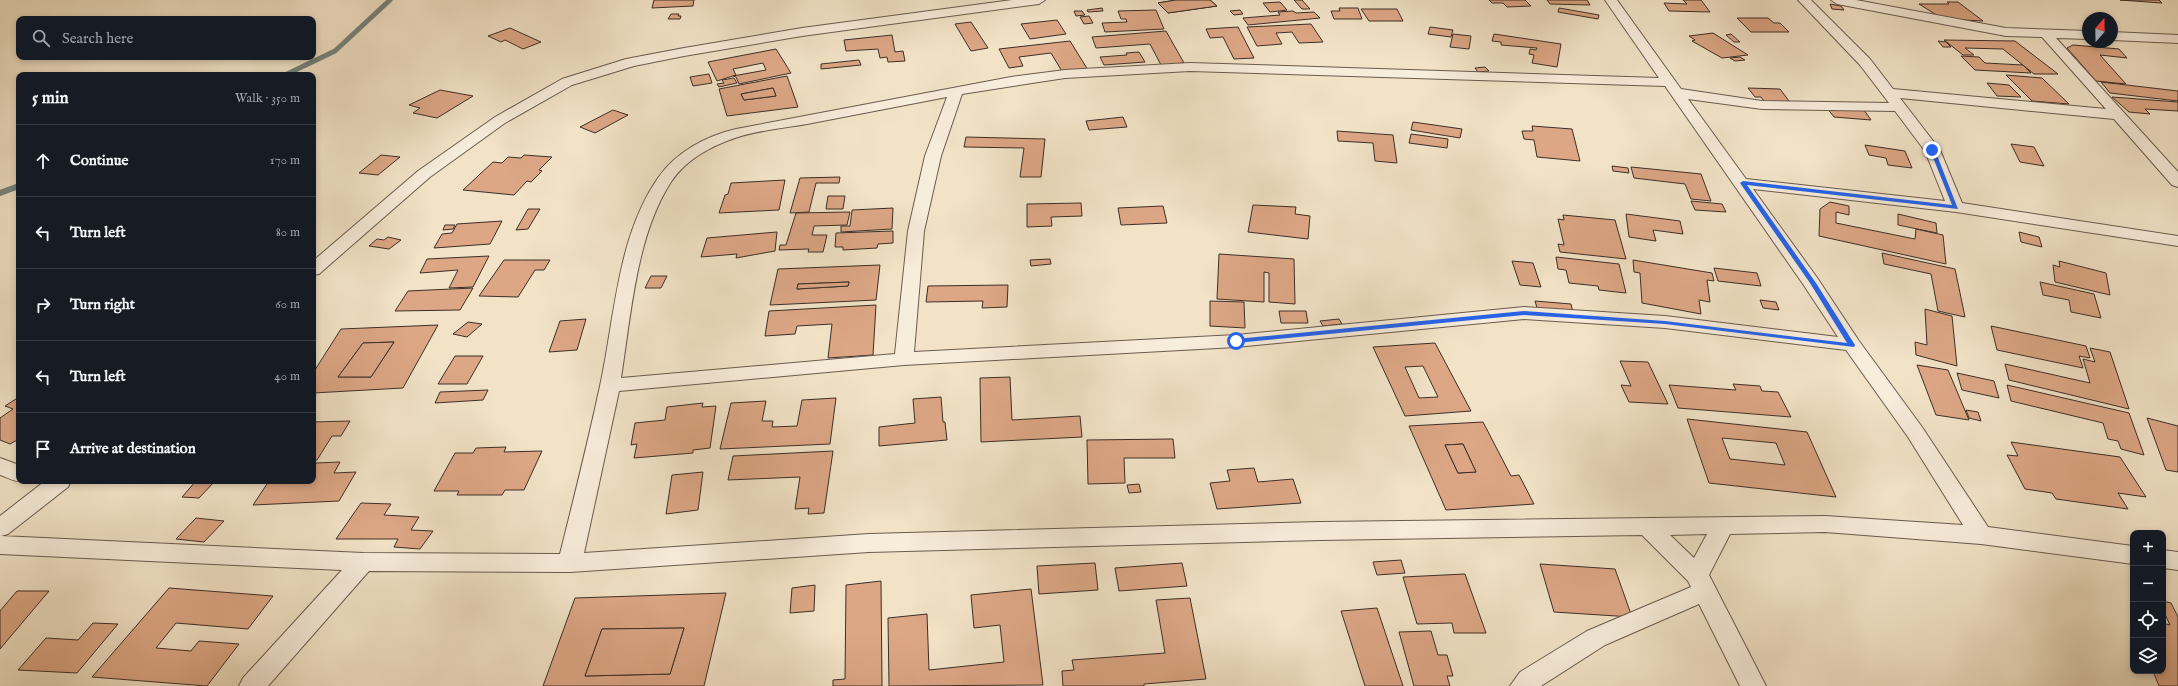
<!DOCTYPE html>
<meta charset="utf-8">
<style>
body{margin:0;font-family:"IM FELL English",serif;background:#242831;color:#f1f3f6}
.controls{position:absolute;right:12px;bottom:12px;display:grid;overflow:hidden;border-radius:8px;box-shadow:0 2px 6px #0003}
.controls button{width:36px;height:36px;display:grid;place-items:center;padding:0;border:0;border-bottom:1px solid #363941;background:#171b24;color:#f1f3f6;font:20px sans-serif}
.compass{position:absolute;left:2082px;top:12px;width:36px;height:36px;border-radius:50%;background:#171b24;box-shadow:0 2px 6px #0003;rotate:20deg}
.stop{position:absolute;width:12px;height:12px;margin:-9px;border:3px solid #2563eb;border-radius:50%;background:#fff}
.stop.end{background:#2563eb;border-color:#fff;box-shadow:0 1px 4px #0008}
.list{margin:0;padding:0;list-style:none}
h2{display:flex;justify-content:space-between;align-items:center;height:52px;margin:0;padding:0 16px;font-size:17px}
h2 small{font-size:13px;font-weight:400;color:#9ea1a6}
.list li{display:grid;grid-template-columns:26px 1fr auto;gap:12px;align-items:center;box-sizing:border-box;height:72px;padding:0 16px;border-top:1px solid #363941}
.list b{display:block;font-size:15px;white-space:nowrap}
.list em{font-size:13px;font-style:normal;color:#9ea1a6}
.icon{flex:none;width:22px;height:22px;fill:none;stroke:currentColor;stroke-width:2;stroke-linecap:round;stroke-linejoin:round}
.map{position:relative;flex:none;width:2178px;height:686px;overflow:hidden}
.search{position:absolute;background:#171b24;box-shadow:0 2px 6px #0003;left:16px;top:16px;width:300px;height:44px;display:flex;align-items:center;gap:10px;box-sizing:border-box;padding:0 14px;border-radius:8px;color:#9ea1a6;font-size:15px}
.panel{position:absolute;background:#171b24;box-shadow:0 2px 6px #0003;left:16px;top:72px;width:300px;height:412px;border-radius:8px}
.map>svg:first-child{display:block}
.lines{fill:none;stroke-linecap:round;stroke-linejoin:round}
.stream-far1{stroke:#76847f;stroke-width:5}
.stream{stroke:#76847f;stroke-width:6}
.building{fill:#dda786;stroke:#3c2e27;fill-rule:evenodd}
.minor-casing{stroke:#6a5b4f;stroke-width:2}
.minor{fill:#f7eddb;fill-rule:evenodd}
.route{fill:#2563eb}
</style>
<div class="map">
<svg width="2178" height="686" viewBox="0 0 2178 686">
<rect width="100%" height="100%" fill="#f2e3c7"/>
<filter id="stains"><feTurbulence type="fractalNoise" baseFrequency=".005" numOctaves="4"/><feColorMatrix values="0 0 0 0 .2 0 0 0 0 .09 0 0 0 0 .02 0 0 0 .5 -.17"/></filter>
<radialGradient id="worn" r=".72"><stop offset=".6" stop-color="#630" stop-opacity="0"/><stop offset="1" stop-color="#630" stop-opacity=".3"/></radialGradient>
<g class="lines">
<polyline class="stream-far1" points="285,75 335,51 390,0"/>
<polyline class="stream" points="0,193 19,186"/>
</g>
<g class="building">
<polygon points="654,0 694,0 693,6 652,8"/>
<polygon points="1176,0 1210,0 1217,6 1168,13 1158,3"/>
<polygon points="1176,0 1210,0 1217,6 1168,13 1158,3"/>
<polygon points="1294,0 1302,0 1310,9 1302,9"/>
<polygon points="1489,0 1525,0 1531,6 1507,7 1503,3 1492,3"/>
<polygon points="1547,0 1587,0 1590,5 1550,4"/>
<polygon points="1683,0 1701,0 1710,12 1669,11 1664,3 1687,4"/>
<polygon points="2120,0 2159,0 2162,3"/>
<polygon points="1280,2 1287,10 1270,12 1263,3"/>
<polygon points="1947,2 1958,2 1983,21 1943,19 1919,4 1949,4"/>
<polygon points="1830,4 1841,6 1844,10 1832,9"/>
<polygon points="1102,8 1103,11 1088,12 1087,10"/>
<polygon points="1339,8 1358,8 1362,19 1334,19 1331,11 1340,11"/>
<polygon points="1559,8 1599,15 1598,19 1558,12"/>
<polygon points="1361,9 1397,9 1403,21 1369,21"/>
<polygon points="1156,10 1164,29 1105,32 1102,23 1127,22 1126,19 1121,19 1118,11"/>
<polygon points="1240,10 1243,14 1234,15 1230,11"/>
<polygon points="1074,11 1082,11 1085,15 1076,16"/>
<polygon points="1293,11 1296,13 1314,12 1320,18 1248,25 1243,18 1280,15 1278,12"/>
<polygon points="671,14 679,14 678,16 681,16 680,19 668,19"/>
<polygon points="1089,16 1093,23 1084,24 1080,17"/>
<polygon points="1737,18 1768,18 1774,23 1780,23 1789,32 1751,32"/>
<polygon points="1057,20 1066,34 1030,39 1021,24"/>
<polygon points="971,22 988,48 971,51 955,24"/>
<polygon points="1311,24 1323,42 1299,43 1292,32 1276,33 1282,44 1257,46 1247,27"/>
<polygon points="1238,27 1254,58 1234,59 1223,37 1210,38 1206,29"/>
<polygon points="1430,27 1453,30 1451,37 1428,34"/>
<polygon points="510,28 541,42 523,49 505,40 501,42 488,36"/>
<polygon points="1166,31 1184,63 1161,65 1150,44 1096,48 1092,37"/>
<polygon points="1713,33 1748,55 1722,58 1692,41 1695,40 1689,36"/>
<polygon points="1453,34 1471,36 1469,49 1450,47"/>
<polygon points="1494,34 1561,44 1557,67 1532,63 1534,55 1529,54 1530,49 1536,50 1537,48 1501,45 1501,42 1492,41"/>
<polygon points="1731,34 1740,42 1734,42 1726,35"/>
<polygon points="892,35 895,52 903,51 905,61 888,62 887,57 880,58 878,49 846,51 844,40"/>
<polygon points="1944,40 2015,41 2058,74 2034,74 2003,49 1965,48 1974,55 1963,55"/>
<polygon points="1070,41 1088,70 1063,73 1051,53 1019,57 1023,66 1009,68 999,49"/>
<polygon points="1938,41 1946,42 1951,47 1943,47"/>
<polygon points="2073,45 2119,49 2127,58 2100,55 2126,84 2096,81 2067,48"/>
<polygon points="776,49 791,73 739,84 736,77 733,76 766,70 763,63 733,69 736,75 717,81 708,62"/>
<polygon points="1139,52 1145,62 1104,65 1100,57 1127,55 1126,53"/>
<polygon points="1961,56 1979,57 1985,63 2023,65 2031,73 1975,70"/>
<polygon points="1740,57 1745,60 1735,61 1730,58"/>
<polygon points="859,60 861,65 821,69 821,64"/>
<polygon points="1485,67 1489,71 1478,72 1475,68"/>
<polygon points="709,74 712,83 693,86 690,77"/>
<polygon points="2006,75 2042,78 2069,104 2032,101"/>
<path d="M787,76L798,107L727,116L719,89ZM773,88L776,96L744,100L741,94Z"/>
<polygon points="734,78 737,83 719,87 717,84 724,83 722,80"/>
<polygon points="2101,82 2178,91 2178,101 2110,93"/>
<polygon points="1987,83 2009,85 2021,97 1997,96"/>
<polygon points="773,88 776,96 744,100 741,94"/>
<polygon points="1748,88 1780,89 1792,105 1766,104 1761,97 1755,97"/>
<polygon points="440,90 473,96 437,118 413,113 420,108 409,105"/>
<polygon points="2112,97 2178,102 2178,111 2145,109 2150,114 2129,112"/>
<polygon points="1827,108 1864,110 1871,120 1834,117"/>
<polygon points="613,110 628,115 595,133 580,127"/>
<polygon points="1123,117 1127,127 1089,130 1086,121"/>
<polygon points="1413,122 1462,129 1460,138 1411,130"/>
<polygon points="1532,126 1572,129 1580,161 1537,157 1534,140 1524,139 1522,131 1533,131"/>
<polygon points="1337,131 1393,135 1397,163 1375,161 1373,143 1338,141"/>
<polygon points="1411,134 1448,139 1447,148 1409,143"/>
<polygon points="966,137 1045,139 1041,177 1020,177 1024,148 964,147"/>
<polygon points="2011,144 2034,147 2044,166 2020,162"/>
<polygon points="1865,145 1905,151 1912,168 1888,165 1886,158 1869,155"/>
<polygon points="381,155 400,157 378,175 359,173"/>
<polygon points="524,155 552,157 539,170 542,171 531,182 527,181 514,195 463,190 493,162 502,163 508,157 521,158"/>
<polygon points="1612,166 1628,168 1629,173 1613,171"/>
<polygon points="1631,167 1701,174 1711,201 1691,199 1685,184 1634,178"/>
<polygon points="840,177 839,183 816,183 809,212 790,213 800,178"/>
<polygon points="785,180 779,210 719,213 725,195 728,194 731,183"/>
<polygon points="828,196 845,196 843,209 826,209"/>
<polygon points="1691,201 1722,204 1726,212 1695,210"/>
<polygon points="1830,202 1849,206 1849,215 1836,212 1836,223 1915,239 1916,229 1943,235 1946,264 1819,236 1820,209"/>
<polygon points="1081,203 1082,216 1051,217 1052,226 1027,227 1027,204"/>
<polygon points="1253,205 1296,207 1295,214 1310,216 1308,239 1248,232"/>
<polygon points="1163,206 1167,223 1121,225 1118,208"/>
<polygon points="893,208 892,229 841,232 841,226 850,226 852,210"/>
<polygon points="528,209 540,209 528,229 516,230"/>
<polygon points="850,212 847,225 814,226 812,235 827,235 823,252 808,252 809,249 779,250 780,245 786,245 796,213"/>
<polygon points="1626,214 1680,221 1683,234 1653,230 1656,241 1629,237"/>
<polygon points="1898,214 1936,223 1937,233 1898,225"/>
<polygon points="1563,215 1615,220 1626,259 1560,252 1558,244 1564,245 1558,219 1564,220"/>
<polygon points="502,221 490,244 434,248 442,234 452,233 457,224"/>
<polygon points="445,225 455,225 453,229 443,230"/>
<polygon points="893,231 893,243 878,244 877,248 843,250 843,247 835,247 836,233"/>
<polygon points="777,232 775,251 736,258 737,254 701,257 707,238"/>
<polygon points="2019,232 2039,237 2042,247 2021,242"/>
<polygon points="388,237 401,240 389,249 369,246 377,239 384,240"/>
<polygon points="1882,253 1955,269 1965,317 1938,311 1931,274 1884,264"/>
<polygon points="1219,254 1294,259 1295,304 1269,302 1269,273 1264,272 1264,302 1217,299"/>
<polygon points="489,256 473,287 449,288 458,270 420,273 427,259"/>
<polygon points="1556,257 1619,264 1626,293 1599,290 1598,286 1569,283 1566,270 1558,269"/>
<polygon points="1050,259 1051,264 1031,266 1030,260"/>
<polygon points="504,260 550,260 544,270 535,270 518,297 479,296"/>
<polygon points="1633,260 1712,273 1714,281 1707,280 1710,302 1699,300 1701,314 1642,303 1640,273 1634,272"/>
<polygon points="1512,261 1533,263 1541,287 1520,285"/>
<polygon points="2059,261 2106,273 2110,295 2055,282 2053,265 2060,267"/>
<path d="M880,265L876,300L770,305L778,269ZM849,282L848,286L797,289L798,284Z"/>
<polygon points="1714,268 1757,273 1761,286 1718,281"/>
<polygon points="651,276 667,276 661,288 645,288"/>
<polygon points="849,282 848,286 797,289 798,284"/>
<polygon points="2040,282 2094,294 2101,318 2071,312 2069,300 2043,295"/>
<polygon points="1008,285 1007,307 982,308 983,301 926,302 928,286"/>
<polygon points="473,288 460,310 395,311 408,291"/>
<polygon points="1760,300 1776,302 1779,310 1763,308"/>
<polygon points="1210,301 1244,302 1245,328 1210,326"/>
<polygon points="1535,301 1571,304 1573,313 1538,311"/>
<polygon points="876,305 873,355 828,358 832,324 797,326 795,334 765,336 769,311"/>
<polygon points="1925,309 1952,316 1957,366 1916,355 1915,342 1927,345"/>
<polygon points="1279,311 1306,311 1308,323 1281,323"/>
<polygon points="586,319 577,350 549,352 560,321"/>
<polygon points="1339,319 1342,324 1323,326 1320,321"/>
<polygon points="468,322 482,324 467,337 453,334"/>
<path d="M438,325L403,388L313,393V373L341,329ZM394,342L371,377H338L363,343Z"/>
<polygon points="1991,326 2086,346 2090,358 2079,356 2083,368 1997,350"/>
<polygon points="394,342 371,377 338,377 363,343"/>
<path d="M1435,343L1471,411L1405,416L1373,347ZM1423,366L1438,397L1419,398L1405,367Z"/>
<polygon points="2090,348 2110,352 2129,409 2009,380 2005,364 2090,383 2083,359 2095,362"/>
<polygon points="455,356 483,356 467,384 438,384"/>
<polygon points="1620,361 1648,362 1668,404 1629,402 1621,385 1631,386"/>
<polygon points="1917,365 1948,370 1969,420 1936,415"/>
<polygon points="1957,373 1994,381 1999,398 1962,390"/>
<polygon points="1010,377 1012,420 1080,416 1082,437 981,442 980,378"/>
<polygon points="1733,384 1760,386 1762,391 1778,392 1791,417 1678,408 1669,385 1736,390"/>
<polygon points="2007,385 2129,413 2144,455 2121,449 2118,441 2108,439 2103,423 2011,401"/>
<polygon points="488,390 483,400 435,403 440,392"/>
<polygon points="19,397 19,439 10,444 0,440 0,418 13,409 5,406"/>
<polygon points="941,397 943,422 945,422 947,440 879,446 879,427 915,423 913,399"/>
<polygon points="836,398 830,444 720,449 731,403 766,401 762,421 773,421 772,427 797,426 802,400"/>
<polygon points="703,403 702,407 716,406 710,448 693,450 693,453 634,458 637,444 631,445 635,423 665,420 667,407"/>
<polygon points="1966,410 1978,412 1981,421 1969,418"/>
<polygon points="2147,418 2178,426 2178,472 2166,470"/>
<path d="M1687,419L1807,432L1836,497L1709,483ZM1722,438L1776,443L1785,465L1730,459Z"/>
<polygon points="350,421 341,436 332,436 317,460 313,460 313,422"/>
<path d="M1483,422L1511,476L1519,475L1534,504L1446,510L1409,426ZM1463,444L1476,472L1458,473L1445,445Z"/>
<polygon points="1173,439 1175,458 1124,458 1125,483 1088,484 1087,440"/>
<polygon points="2011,442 2120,457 2146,497 2118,493 2128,509 2056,499 2052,493 2025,489 2007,455 2018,456"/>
<polygon points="1463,444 1476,472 1458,473 1445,445"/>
<polygon points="506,447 504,452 542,451 524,490 505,490 502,495 457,495 459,491 434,491 455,453 473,453 476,448"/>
<polygon points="833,451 824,513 808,514 809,508 795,509 800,477 728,480 733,456"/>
<polygon points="340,462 334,473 356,472 339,501 253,505 269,481 313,481 313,468 316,463"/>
<polygon points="1254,468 1258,482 1293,479 1301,503 1217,509 1210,483 1230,481 1227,470"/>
<polygon points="703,472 698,510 666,514 672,475"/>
<polygon points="196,481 215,481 199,498 182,497"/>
<polygon points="1139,484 1141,492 1129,493 1127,485"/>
<polygon points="361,503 391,504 384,515 419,517 411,530 433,531 420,549 394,547 398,539 336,539"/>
<polygon points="196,518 224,521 204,542 176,539"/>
<polygon points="1401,560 1405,573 1377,575 1373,562"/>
<polygon points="1095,563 1098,590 1039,594 1037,566"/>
<polygon points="1182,563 1187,586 1119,591 1115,568"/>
<polygon points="1540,564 1615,569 1632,617 1554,612"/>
<polygon points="1465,574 1486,633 1454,633 1452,623 1417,624 1403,577"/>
<polygon points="881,581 882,686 833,686 833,680 845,679 846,585"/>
<polygon points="815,585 814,611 790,613 792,588"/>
<polygon points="169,588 273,596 248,629 176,623 156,648 191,651 199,641 239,644 207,686 92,677"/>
<polygon points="1031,589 1043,685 889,686 888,618 927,614 929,670 1004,662 1000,625 974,628 971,595"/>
<polygon points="17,591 49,591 0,649 0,611"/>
<path d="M726,593L704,686H543L575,598ZM684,628L670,674L585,676L602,629Z"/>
<polygon points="1190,598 1206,679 1144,684 1144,686 1063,686 1062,671 1074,670 1072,660 1165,653 1156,600"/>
<polygon points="2163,601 2171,603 2178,617 2178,686 2159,686 2153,671 2163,671 2163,623 2170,625 2163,610"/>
<polygon points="1377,608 1403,686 1365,686 1341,611"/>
<polygon points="93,623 118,624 77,673 18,670 46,638 78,640"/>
<polygon points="684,628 670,674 585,676 602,629"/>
<polygon points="1431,631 1438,655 1447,655 1453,676 1447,676 1450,686 1414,686 1399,632"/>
</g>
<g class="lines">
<defs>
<g id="minor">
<polygon points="1012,0 1045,0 1039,4 802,36 684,56 634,66 572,85 505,123 430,177 319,274 313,275 313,261 418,171 495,117 562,79 626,59 684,48 802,28"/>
<path d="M1605,0H1617L1681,89L1762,101L1889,103L1860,65L1798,0H1811L1870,59L1893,89L2106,109L2042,37L2006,36L1837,4L1831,0H1856L2006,28L2088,31V39L2056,38L2178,172V187L2172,185L2114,119L1900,98L1940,150L1962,203L2178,236V246L1956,212L1753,189L1818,279L1859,341L1922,427L1988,527L2133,546V564L1981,544L1825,532L1730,534L1709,575L1766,686H1740L1699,604L1605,645L1541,686H1510L1520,672L1587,631L1691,587L1688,581L1642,535L1320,540L869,552L570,572L369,571L268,686H239L243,678L342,570L0,554V516L45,481H71L68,487L8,534L1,536L363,553L560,554C574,498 588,442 600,386C615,317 617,237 658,178C676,152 706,136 736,129L1011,77L1065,70L1190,63L1659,78ZM1190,71L1665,86L1803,284L1838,337L1665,316L1524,307L1236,335L914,352L924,231L941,156L962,94L1065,78ZM947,97L925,156L908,231L895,354L621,378C631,315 636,236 671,182C686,159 713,145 738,137C760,130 785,128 807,124C854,115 900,106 947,97ZM1688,99L1762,109L1895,111L1925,151L1945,201L1746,179ZM1524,319L1665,328L1846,350L1908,437L1963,525L1825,516L1320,522L869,534L584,553L619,391L904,365L1236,347ZM1707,534L1694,558L1670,535Z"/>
<polygon points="2112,32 2178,35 2178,43 2112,40"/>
<path d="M0,458L19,465V481H21C14,482 7,477 0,475Z"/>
<polygon points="2163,550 2178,552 2178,570 2163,568"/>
</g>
</defs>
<use href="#minor" class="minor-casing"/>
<use href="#minor" class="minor"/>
</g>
<polygon class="route" points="1932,148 1935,150 1958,209 1747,185 1816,283 1855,345 1854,347 1665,324 1524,315 1236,343 1233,341 1236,339 1524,311 1665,321 1847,343 1810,283 1740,183 1743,181 1952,205 1930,150"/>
<rect width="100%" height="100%" filter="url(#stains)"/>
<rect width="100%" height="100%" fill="url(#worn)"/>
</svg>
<div class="controls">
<button>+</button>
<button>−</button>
<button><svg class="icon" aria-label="locate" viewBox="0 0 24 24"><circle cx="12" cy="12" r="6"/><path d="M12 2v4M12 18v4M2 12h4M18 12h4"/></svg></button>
<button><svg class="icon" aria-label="layers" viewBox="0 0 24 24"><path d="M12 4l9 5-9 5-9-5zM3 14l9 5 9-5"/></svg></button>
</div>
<svg class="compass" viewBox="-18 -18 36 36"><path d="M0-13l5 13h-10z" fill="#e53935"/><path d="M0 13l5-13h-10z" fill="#9ea1a6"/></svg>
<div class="stop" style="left:1236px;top:341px"></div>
<div class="stop end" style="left:1932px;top:150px"></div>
<div class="search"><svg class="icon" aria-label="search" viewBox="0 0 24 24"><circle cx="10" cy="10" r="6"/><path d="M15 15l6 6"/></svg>Search here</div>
<section class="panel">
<h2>5 min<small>Walk · 350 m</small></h2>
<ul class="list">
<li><svg class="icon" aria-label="ahead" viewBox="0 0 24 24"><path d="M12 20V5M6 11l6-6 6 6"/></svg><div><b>Continue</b></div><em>170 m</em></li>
<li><svg class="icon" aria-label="left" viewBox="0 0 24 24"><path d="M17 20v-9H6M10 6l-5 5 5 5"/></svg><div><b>Turn left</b></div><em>80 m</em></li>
<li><svg class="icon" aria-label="right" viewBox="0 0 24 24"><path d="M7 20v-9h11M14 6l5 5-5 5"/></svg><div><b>Turn right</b></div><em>60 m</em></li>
<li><svg class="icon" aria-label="left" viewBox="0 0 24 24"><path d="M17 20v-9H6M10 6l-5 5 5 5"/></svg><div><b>Turn left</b></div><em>40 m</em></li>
<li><svg class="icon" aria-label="arrive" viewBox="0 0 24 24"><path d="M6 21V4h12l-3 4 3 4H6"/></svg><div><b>Arrive at destination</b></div></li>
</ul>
</section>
</div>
